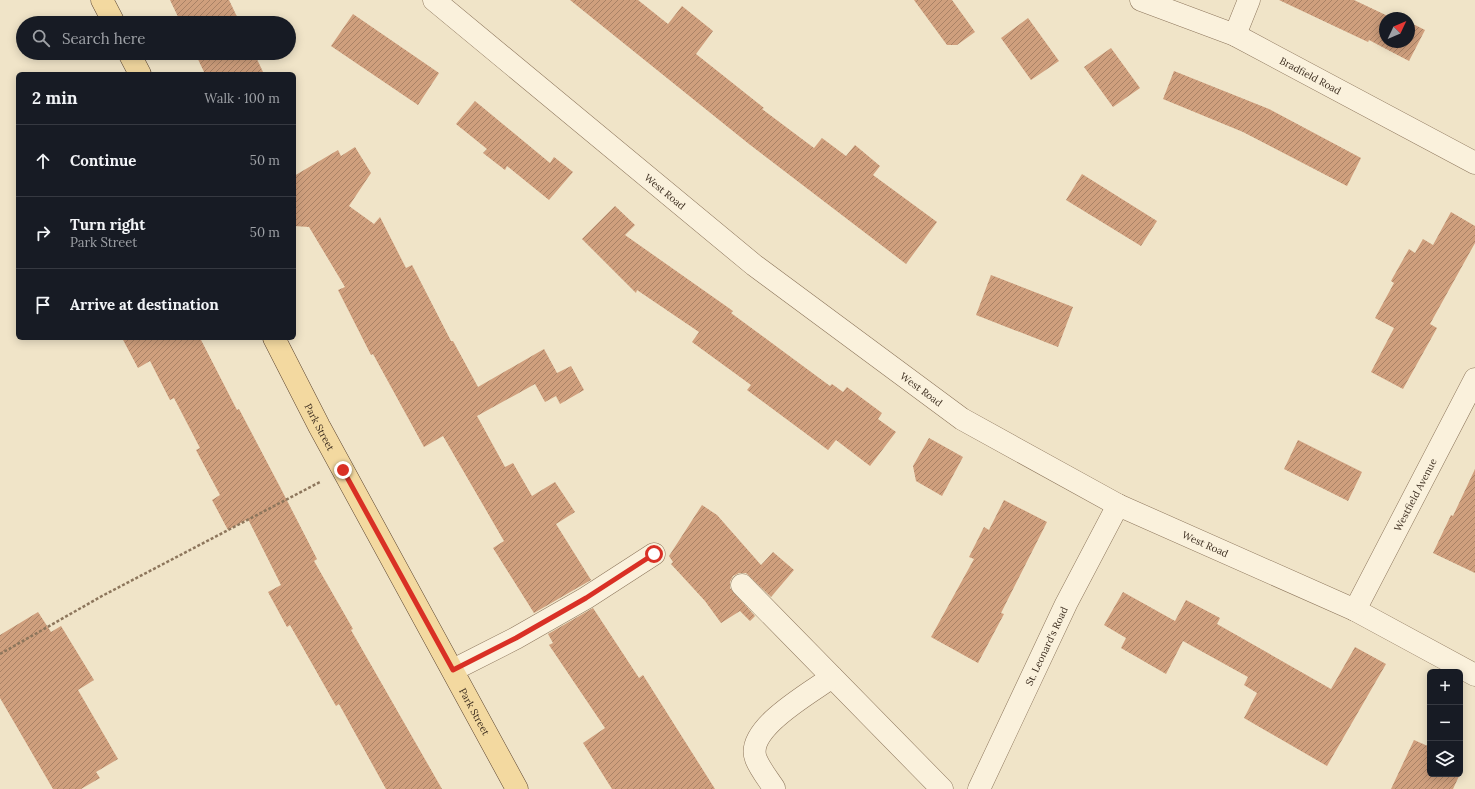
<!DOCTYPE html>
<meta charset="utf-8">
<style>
body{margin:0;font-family:Lora,serif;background:#242831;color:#f1f3f6}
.controls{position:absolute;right:12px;bottom:12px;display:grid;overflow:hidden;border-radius:6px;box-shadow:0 2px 10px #0003}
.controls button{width:36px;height:36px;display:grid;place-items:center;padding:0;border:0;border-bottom:1px solid #363941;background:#171b24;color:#f1f3f6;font:20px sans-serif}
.compass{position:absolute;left:1379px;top:12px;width:36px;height:36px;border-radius:50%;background:#171b24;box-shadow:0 2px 10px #0003;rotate:46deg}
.stop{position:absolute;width:12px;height:12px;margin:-9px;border:3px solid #d93025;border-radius:50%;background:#fff}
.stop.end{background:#d93025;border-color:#fff;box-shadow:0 1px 4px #0008}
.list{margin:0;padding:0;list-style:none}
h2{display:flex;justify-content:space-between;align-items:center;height:52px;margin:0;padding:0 16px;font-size:17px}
h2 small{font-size:13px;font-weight:400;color:#9ea1a6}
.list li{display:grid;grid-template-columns:26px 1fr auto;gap:12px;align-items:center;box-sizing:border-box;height:72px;padding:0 16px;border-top:1px solid #363941}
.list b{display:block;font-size:15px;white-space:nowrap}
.list p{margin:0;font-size:13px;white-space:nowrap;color:#9ea1a6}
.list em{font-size:13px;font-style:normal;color:#9ea1a6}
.icon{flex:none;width:22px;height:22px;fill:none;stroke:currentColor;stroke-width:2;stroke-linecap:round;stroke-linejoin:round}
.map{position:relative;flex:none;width:1475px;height:789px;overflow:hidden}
.search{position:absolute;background:#171b24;box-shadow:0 2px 10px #0003;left:16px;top:16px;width:280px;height:44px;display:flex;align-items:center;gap:10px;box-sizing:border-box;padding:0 14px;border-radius:22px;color:#9ea1a6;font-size:15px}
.panel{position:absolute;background:#171b24;box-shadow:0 2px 10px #0003;left:16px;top:72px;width:280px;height:268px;border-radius:6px}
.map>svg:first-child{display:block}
.building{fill:url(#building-hatch)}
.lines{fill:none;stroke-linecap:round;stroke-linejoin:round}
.minor-casing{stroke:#8d765c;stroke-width:23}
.major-casing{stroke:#5b4430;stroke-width:23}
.path{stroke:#8d765c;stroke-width:2.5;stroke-dasharray:3 2;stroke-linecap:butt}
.minor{stroke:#faf1dc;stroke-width:22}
.major{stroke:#f3d9a0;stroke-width:22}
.route{stroke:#d93025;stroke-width:5}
.labels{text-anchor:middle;stroke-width:4;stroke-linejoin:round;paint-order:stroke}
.street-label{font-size:10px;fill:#3d2e20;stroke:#f7eed8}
</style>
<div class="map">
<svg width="1475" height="789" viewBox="0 0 1475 789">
<defs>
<pattern id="building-hatch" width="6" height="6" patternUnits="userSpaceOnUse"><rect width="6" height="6" fill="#cf9f7d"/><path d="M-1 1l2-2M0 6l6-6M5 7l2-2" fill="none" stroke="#a98266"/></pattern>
</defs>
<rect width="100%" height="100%" fill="#f0e4c8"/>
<g class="building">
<polygon points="170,0 229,0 240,23 181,23"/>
<polygon points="570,0 638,0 668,24 682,6 713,31 696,54 764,108 762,109 814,148 822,138 846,156 855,145 880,166 873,175 937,222 906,264 749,144"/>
<polygon points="914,0 952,0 975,32 957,45 947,45"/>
<polygon points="1279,0 1354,0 1392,18 1385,18 1385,42 1409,42 1409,22 1425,30 1409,61 1369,40 1368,42"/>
<polygon points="353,14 439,73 418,105 331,46"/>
<polygon points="1028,18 1059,61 1031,80 1001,38"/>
<polygon points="1111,48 1140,88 1113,107 1084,67"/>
<polygon points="195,53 254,53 264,74 205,74"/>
<polygon points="1174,71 1269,109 1361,158 1347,186 1243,132 1163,99"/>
<polygon points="475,101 550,163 554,157 573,172 549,200 507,166 505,170 483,153 487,149 456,124"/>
<polygon points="355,147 371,173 349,206 374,224 380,217 406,268 412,265 451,341 453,341 478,387 544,349 557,373 571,366 584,390 560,404 556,396 545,402 535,384 477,416 505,467 513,463 532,496 555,482 575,512 556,524 591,580 534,613 493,548 504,541 443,436 424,447 373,354 371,355 338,290 345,287 309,227 294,226 294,176 338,150 341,156"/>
<polygon points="1082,174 1157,221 1141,246 1066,200"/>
<polygon points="615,206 635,225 625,235 733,311 731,313 830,386 832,384 843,392 847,387 882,413 878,419 896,432 870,466 836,440 828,450 747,390 751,385 692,342 699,332 637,290 636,293 582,239"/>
<polygon points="1451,212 1475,226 1475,243 1430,324 1437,328 1403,389 1371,372 1394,328 1375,318 1394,283 1391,281 1409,249 1415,253 1423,239 1433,245"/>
<polygon points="991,275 1073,307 1058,347 976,315"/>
<polygon points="122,338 200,338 237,410 239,409 279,485 317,559 314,561 353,629 351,630 442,789 386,789 339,704 336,706 290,625 287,627 268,592 281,585 248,519 228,530 212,500 220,495 196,450 200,448 174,398 170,400 150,361 138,368"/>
<polygon points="929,438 963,457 942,496 916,481 913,466"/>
<polygon points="1298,440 1362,472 1348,501 1284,469"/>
<polygon points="1475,469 1475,573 1433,553 1451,515 1453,516"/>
<polygon points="1004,500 1047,522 1001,613 1004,614 978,663 931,637 974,559 969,557 984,527 989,530"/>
<polygon points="702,505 717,515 761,565 773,552 794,570 771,597 746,573 739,573 733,576 730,582 730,588 755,616 750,621 740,611 721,623 705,601 671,564 673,562 669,556"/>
<polygon points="1123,592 1175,621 1186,600 1220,618 1217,624 1331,689 1355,647 1386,664 1327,766 1244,718 1257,693 1244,685 1248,677 1183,641 1166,674 1121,648 1126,638 1104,625"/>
<polygon points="593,608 639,678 643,675 715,789 612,789 583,743 605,728 549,645 553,643 548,634"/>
<polygon points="38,612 51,632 61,626 94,680 78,690 118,759 96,772 100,778 81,789 53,789 0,698 0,635"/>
<polygon points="1414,740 1430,747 1430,774 1460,774 1453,789 1391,789"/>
</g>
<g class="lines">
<defs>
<g id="minor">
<path id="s1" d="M434,0L754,265L962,419L1118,505L1355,610L1475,675"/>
<path id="s2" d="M1141,0L1235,35L1475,163"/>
<polyline points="1235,35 1249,0"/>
<polyline points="742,585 942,789"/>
<path id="s3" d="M1355,610L1475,379"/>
<polyline points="453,670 516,638 586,598 654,554"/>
<path d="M774,788C768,779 760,769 756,759C744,729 812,692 832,677"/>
<path id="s4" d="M979,789L1066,604L1118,505"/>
</g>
<g id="major">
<polyline points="102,0 114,23"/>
<polyline points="129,53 140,74"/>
<path id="s5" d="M274,338L319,426L517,789"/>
</g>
</defs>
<use href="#minor" class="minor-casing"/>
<use href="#major" class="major-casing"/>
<polyline class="path" points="0,654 102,596 320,482"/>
<use href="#minor" class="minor"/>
<use href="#major" class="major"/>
</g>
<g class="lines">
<polyline class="route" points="343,470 453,670 516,638 586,598 654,554"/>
</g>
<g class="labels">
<g class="street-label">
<text dy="4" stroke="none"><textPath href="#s2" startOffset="186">Bradfield Road</textPath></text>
<text dy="4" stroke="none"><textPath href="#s1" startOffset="300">West Road</textPath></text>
<text dy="4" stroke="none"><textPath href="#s1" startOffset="624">West Road</textPath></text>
<text dy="4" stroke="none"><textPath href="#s5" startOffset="100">Park Street</textPath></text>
<text dy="4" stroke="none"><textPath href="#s3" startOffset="130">Westfield Avenue</textPath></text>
<text dy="4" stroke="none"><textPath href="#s1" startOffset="948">West Road</textPath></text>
<text dy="4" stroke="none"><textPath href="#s4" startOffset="158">St. Leonard's Road</textPath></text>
<text dy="4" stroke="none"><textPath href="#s5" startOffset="424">Park Street</textPath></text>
</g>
</g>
</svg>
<div class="controls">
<button>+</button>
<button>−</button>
<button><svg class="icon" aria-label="layers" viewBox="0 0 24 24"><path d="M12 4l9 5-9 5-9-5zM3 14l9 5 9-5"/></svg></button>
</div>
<svg class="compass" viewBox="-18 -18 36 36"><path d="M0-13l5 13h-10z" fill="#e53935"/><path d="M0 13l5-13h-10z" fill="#9ea1a6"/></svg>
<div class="stop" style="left:654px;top:554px"></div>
<div class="stop end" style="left:343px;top:470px"></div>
<div class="search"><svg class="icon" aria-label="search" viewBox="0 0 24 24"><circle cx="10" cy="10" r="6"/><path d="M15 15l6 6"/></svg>Search here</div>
<section class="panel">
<h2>2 min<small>Walk · 100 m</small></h2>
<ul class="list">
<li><svg class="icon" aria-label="ahead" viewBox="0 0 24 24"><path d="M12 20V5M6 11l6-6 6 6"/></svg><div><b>Continue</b></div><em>50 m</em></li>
<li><svg class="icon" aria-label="right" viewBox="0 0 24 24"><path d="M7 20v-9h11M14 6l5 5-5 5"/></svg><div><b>Turn right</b><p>Park Street</p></div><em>50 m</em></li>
<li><svg class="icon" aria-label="arrive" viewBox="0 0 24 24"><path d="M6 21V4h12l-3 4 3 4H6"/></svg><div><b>Arrive at destination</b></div></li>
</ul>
</section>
</div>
